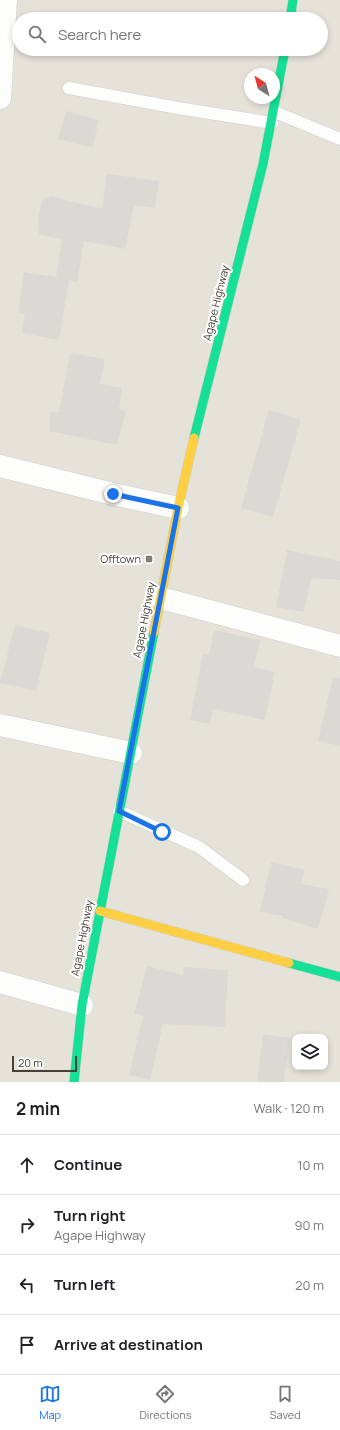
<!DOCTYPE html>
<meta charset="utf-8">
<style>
body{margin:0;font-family:Manrope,sans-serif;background:#f6f6f6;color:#202124}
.controls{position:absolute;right:12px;bottom:12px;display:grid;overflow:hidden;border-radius:8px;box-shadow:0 2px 6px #0003}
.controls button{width:36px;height:36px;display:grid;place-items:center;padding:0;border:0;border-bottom:1px solid #e0e0e0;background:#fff;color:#202124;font:20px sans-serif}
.compass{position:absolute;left:244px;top:68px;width:36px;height:36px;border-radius:50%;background:#fff;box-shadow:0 2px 6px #0003;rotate:324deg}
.scale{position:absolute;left:12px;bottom:10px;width:65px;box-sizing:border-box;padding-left:4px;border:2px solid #474238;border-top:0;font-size:11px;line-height:14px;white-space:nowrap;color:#474238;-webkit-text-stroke:3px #fff;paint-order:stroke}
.stop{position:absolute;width:12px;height:12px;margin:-9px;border:3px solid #1a73e8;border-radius:50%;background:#fff}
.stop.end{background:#1a73e8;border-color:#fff;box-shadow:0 1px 4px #0008}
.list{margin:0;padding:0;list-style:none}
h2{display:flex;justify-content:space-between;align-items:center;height:52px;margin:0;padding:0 16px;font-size:17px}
h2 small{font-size:13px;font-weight:400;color:#757577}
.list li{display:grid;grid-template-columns:26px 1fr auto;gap:12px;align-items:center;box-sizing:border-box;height:60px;padding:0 16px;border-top:1px solid #e0e0e0}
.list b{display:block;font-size:15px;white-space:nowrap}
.list p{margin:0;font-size:13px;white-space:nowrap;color:#757577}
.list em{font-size:13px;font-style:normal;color:#757577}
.icon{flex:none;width:22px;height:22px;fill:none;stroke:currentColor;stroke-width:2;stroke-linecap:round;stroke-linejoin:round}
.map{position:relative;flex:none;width:340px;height:1082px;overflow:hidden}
.search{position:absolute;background:#fff;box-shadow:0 2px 6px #0003;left:12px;right:12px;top:12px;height:44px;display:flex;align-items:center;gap:10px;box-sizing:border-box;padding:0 14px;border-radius:22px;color:#757577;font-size:15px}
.sheet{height:292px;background:#fff}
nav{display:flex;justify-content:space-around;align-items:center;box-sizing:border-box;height:56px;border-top:1px solid #e0e0e0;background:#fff;font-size:11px;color:#757577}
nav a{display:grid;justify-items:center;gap:2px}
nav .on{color:#1a73e8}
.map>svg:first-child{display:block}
.residential{fill:#e5e2da;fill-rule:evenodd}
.building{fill:#dbd9d4}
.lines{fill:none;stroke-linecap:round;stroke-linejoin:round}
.lane-casing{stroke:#cfceca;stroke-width:13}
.street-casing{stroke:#cfceca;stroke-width:23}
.fast-casing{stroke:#d0cdc3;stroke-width:10}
.slow-casing{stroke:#d0cdc3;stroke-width:10}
.lane{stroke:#fdfdfc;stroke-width:12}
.street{stroke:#fdfdfc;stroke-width:22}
.fast{stroke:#16e098;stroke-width:9}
.slow{stroke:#ffcf43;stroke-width:9}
.route{stroke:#1a73e8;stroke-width:5}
.poi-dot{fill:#827f77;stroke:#fff;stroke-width:1.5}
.labels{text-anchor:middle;stroke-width:4;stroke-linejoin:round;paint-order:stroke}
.street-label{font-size:11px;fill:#474238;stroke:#fff}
.poi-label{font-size:11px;fill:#474238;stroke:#fff;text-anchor:end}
</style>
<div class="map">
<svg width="340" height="1082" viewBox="0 0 340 1082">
<rect width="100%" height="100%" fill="#f1f0ec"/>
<path class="residential" d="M0,0H340V1082H0ZM19,19H321V49H19ZM250,74H274V98H250ZM295,1037H325V1067H295Z"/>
<g class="building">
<polygon points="66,111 99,120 92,148 58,139"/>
<polygon points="107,174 159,181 155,208 134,205 125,249 84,241 77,282 69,280 59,340 22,333 25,314 18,313 24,272 56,277 62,240 39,234 38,218 42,201 51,196 102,209"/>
<polygon points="70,353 105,359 100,384 122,388 119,409 126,411 117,445 49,431 51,412 59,412"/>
<polygon points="269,410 301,419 273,517 241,508"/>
<polygon points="287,550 340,561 340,580 311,578 304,612 276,607"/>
<polygon points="15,625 50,633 36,691 0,683"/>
<polygon points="214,630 260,640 254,667 275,672 265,720 213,709 210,724 190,720 203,654 209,655"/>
<polygon points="333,677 340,678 340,746 318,741"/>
<polygon points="271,862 305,870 301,884 329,889 318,929 282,918 283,916 260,912"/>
<polygon points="147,966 183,975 184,967 228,970 225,1027 163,1024 150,1080 129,1075 143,1016 134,1014"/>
<polygon points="263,1034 290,1038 284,1082 257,1082"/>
</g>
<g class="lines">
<defs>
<g id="lane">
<polyline points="69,88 178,108 272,123"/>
<polyline points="275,112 340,139"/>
<polyline points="119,811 199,847 243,880"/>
</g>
<g id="street">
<polyline points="0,98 6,0"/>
<polyline points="0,466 113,494 178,508"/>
<polyline points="161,598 340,646"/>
<polyline points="0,725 131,753"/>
<polyline points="0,982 82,1005"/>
</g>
<g id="fast">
<polyline points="290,19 293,0"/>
<polyline points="194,438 263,164 285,49"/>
<polyline points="289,963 340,977"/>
<polyline points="74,1082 82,1005 154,632"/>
</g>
<g id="slow">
<polyline points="154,632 178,508 194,438"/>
<polyline points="100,911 289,963"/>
</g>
</defs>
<use href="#lane" class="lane-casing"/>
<use href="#street" class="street-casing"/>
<use href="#fast" class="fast-casing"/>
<use href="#slow" class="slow-casing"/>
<use href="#lane" class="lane"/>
<use href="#street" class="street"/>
<use href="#fast" class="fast"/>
<use href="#slow" class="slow"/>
</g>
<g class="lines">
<polyline class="route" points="113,494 178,508 119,811 162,832"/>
</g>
<rect class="poi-dot" x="145" y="555" width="8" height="8" rx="2"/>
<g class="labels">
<g class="street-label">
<text transform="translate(216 303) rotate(-76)" y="4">Agape Highway</text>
<text transform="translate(144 620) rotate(-79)" y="4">Agape Highway</text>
<text transform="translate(82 938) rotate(-79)" y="4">Agape Highway</text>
</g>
<g class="poi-label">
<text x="141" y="563">Offtown</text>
</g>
</g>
</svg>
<div class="controls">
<button><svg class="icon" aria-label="layers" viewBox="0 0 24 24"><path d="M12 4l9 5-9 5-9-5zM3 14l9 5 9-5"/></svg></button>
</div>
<svg class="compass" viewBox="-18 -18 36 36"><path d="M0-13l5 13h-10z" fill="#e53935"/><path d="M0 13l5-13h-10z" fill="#757577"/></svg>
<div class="scale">20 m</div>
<div class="stop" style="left:162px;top:832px"></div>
<div class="stop end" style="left:113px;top:494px"></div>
<div class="search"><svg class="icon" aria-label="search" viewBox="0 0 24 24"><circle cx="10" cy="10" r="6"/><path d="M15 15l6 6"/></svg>Search here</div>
</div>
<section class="sheet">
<h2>2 min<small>Walk · 120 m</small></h2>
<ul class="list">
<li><svg class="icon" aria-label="ahead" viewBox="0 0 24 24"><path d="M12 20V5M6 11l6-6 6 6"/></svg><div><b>Continue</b></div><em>10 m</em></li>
<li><svg class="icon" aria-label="right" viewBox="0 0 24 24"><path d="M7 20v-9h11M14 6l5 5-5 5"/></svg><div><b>Turn right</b><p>Agape Highway</p></div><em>90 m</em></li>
<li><svg class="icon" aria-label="left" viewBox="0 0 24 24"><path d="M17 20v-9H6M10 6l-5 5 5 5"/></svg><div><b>Turn left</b></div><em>20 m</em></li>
<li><svg class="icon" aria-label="arrive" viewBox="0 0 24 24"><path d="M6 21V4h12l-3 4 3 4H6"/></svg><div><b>Arrive at destination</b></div></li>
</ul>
</section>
<nav>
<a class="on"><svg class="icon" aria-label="map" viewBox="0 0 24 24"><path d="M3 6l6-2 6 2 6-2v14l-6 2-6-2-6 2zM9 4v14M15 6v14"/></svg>Map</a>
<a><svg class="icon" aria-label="directions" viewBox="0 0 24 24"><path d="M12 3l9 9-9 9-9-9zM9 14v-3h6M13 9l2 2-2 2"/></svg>Directions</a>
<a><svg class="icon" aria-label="saved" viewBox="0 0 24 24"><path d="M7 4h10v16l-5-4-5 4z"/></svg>Saved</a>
</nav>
